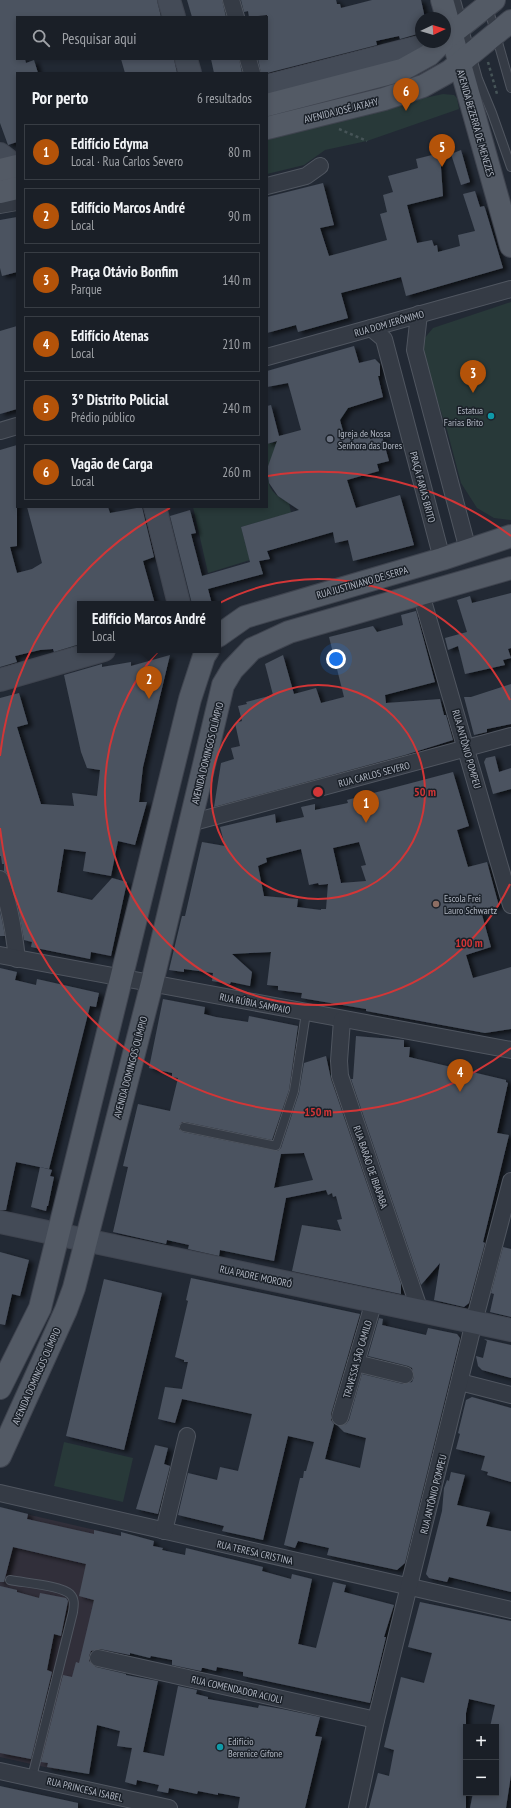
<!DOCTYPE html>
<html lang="pt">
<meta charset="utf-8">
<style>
body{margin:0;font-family:"PT Sans Narrow",sans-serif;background:#23272f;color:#f1f3f6}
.controls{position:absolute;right:12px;bottom:12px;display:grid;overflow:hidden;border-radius:0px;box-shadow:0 2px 6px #0003}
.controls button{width:36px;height:36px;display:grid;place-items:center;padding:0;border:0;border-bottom:1px solid #383d44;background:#1a1f27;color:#f1f3f6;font:20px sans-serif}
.compass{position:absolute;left:415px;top:12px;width:36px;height:36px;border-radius:50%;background:#1a1f27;box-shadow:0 2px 6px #0003;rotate:86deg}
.you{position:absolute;left:336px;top:659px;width:14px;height:14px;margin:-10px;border:3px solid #fff;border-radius:50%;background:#1a73e8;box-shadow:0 0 0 6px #1a73e833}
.badge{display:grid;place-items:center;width:26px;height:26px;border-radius:50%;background:#b45309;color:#fff;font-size:13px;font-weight:700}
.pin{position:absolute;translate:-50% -33px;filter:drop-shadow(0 1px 2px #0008)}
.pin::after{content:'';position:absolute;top:21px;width:14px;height:12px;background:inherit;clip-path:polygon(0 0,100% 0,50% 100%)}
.popup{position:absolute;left:77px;top:601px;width:144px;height:52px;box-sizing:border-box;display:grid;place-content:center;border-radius:0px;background:#1a1f27;filter:drop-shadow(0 1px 3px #0005);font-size:13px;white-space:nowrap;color:#9fa2a7}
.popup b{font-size:15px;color:#f1f3f6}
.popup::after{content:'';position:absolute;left:50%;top:100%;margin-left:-8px;border:8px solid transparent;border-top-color:#1a1f27}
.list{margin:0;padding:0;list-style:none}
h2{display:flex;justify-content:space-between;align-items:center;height:52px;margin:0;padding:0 16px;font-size:17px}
h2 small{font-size:13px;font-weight:400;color:#9fa2a7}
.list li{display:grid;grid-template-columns:26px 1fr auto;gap:12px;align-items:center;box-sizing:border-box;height:56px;margin:0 8px 8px;padding:0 8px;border:1px solid #383d44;border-radius:0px}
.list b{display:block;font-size:15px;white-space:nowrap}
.list p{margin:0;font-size:13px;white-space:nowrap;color:#9fa2a7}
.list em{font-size:13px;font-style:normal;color:#9fa2a7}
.icon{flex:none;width:22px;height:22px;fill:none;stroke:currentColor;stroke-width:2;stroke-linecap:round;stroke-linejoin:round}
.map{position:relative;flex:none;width:511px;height:1808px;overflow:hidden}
.search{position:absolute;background:#1a1f27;box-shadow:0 2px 6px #0003;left:16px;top:16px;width:252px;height:44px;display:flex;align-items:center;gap:10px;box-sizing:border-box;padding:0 14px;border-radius:0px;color:#9fa2a7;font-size:15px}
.panel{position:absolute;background:#1a1f27;box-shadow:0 2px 6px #0003;left:16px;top:72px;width:252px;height:436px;border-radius:0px}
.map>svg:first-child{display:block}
.medical{fill:#312f3a}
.green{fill:#283939}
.building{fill:#4b5360;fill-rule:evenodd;filter:url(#shadow)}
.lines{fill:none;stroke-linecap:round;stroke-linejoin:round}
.lane-casing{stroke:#505660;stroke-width:10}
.street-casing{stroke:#505660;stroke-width:18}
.secondary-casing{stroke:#3f444f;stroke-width:24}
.primary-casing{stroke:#3f444f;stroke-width:24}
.path{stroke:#465457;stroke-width:2.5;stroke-dasharray:3 3;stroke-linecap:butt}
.lane{stroke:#353b45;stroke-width:8}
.street{stroke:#353b45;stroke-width:16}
.secondary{stroke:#444b57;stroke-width:22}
.primary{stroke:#535a65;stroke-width:22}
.ring{fill:none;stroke:#d23637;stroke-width:2}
.culture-dot{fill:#0f9aa8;stroke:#1b2129;stroke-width:1.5}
.worship-dot{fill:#6b7280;stroke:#1b2129;stroke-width:1.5}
.education-dot{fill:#8d6e63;stroke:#1b2129;stroke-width:1.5}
.labels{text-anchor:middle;stroke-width:3;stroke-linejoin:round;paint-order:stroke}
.street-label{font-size:10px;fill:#b0b6c2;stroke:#1b2129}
.poi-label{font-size:10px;fill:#b0b6c2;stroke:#1b2129;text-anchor:start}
.centre{fill:#d23637;stroke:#1b2129;stroke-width:2}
.ring-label{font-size:12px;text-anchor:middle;font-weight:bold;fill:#d23637;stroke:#1b2129;stroke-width:3;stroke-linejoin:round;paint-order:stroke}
</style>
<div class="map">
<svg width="511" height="1808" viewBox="0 0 511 1808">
<defs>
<filter id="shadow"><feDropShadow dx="4.5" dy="2.5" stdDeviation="2" flood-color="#0009"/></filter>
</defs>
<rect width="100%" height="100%" fill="#222934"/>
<polygon class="medical" points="0,1508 121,1536 90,1664 83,1663 58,1770 0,1757"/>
<g class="green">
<polygon points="443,94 454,95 457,98 459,109 367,141 325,150 304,165 267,174 267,135 320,121"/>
<polygon points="511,302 511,520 494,518 477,508 461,483 447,430 423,356 423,340 433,328"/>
<path d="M276,442L278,449C262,468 263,493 289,502L291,513L241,527L250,560L208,573L193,507H267V444Z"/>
<polygon points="64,1442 133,1458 123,1502 54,1486"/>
</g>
<g class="building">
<polygon points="0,0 157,0 161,17 17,17 17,59 25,59 26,63 34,60 38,73 17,73 17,142 8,145 0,123"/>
<polygon points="187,0 222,0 226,17 192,17"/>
<polygon points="241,0 336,0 337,4 340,4 341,8 372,0 421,0 425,18 421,18 421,33 400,39 399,36 376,41 377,45 267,73 261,73 258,59 267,59 267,15 249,17 248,11 244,12"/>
<polygon points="121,59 174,59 177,73 125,73"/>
<polygon points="211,59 239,59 242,73 214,73"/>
<polygon points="461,150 470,182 461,185 451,154"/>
<polygon points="440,153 443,196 407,205 417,243 432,240 434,246 437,245 438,252 460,246 458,235 475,231 463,194 475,191 480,207 484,206 485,208 503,268 406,296 401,277 360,288 341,293 348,318 298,332 296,325 267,333 267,197 323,183 334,225 320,228 329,256 387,240 380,214 387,212 383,195 393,192 388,176 418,168 416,159"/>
<polygon points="17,217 17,272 2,276 0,268 0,220"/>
<polygon points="17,326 17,409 0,414 0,331"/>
<polygon points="354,346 359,363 375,359 380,364 380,376 378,376 383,397 348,408 340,420 345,438 368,432 370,439 382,436 389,461 377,464 379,471 347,480 356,508 400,495 414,545 353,561 348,540 335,543 333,532 267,551 270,559 259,561 263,574 208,589 212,604 192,604 170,516 190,510 196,533 191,534 202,576 250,562 241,527 299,510 278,496 269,483 267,469 277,441 267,444 267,406 271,405 279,436 301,430 288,383 267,387 267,371"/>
<polygon points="17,445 17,546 10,547 17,573 32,569 42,563 27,507 108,507 110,513 142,507 154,557 143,561 155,604 80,604 80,644 54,652 53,649 40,650 15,656 17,662 0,667 0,450"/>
<polygon points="511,593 511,648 508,649 511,658 503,660 505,665 465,674 458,646 448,650 445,638 467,632 457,600 470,596 472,603"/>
<polygon points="416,611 435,682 385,695 386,703 440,699 444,715 446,715 453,740 405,755 214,807 221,763 234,759 231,748 240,746 235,723 242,721 238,706 247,704 246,702 273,695 265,664 283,655 294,694 316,688 321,703 344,697 329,637 373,626 377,632 403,625 401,615"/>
<polygon points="170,655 143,767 139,802 147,802 135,845 118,841 111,876 83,871 86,852 64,849 57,892 92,900 112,878 127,882 111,956 91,952 90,959 31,947 32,942 24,940 16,896 7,873 4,871 4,864 2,864 1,856 0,856 0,698 19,693 28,724 17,727 41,804 74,806 72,793 97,796 100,770 87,768 81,752 64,675 102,664 102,667 131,662 131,666"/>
<polygon points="511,684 511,724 487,729 487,732 474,735 464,697 471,697"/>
<polygon points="495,756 499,772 511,768 511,789 493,794 484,762 486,758"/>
<path d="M453,772L469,826L457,830L468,867L487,862L499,906L481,911L491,947L466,955L473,978L511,967V1029L485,1033L366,1011V1009L301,998L302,993L278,990V986L267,985L271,952L232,954L252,972L250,986L231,982L230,984L212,981L213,973L184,969V972L169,970L182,916H185L202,842L225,846L220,827L275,814L276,823L304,817L301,807L315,804V810L348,803L347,800ZM359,842L366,865L361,866L366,881L341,883L333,848ZM301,849L309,885L318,883L319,885L328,884L326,909H321V910L297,907L298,899L264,896L258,866L267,862L266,858Z"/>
<polygon points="0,912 2,920 5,936 0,936"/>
<polygon points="0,968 17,972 15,980 36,985 37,979 99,993 96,1007 90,1006 49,1169 16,1162 6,1210 0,1210"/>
<path d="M163,999L205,1007L204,1014L216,1017L248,1022L249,1016L298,1026L289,1090L272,1140L185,1122H182L179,1126V1129L183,1132L278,1151L281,1148L299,1093L304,1063L326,1056L331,1079L401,1284V1294L292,1271L302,1225L341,1231L337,1220L342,1219L336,1196L333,1197L332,1193L328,1195L326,1190L286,1198L274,1261L220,1250L219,1256L188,1249L189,1245L167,1240L166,1244L113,1232L128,1167L123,1166L138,1104L170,1111L178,1078L172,1077V1073L149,1068ZM304,1153L313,1180L274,1188L281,1154Z"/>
<polygon points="356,1036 404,1040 404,1047 410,1047 409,1057 506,1080 506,1082 508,1083 497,1133 509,1135 483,1242 485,1243 469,1303 464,1307 434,1300 440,1263 421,1285 351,1079 353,1079"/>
<polygon points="40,1167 52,1170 50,1176 54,1177 48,1206 47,1206 46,1211 31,1207"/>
<polygon points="503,1247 511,1249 511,1317 490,1312 494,1294 491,1293"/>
<polygon points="0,1252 29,1260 20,1296 12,1294 5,1325 0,1324"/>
<polygon points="191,1278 360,1314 331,1414 331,1420 334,1424 325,1459 360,1468 366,1438 344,1432 338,1426 346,1424 349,1420 362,1374 403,1384 412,1382 414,1377 412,1368 408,1366 368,1356 379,1318 383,1319 382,1325 426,1335 428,1328 457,1334 460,1338 405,1563 397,1570 327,1555 329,1548 298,1541 295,1548 284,1545 300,1478 303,1478 304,1471 306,1471 314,1442 288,1436 263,1540 222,1531 224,1526 178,1515 188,1473 217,1480 220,1467 238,1471 252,1414 182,1399 175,1423 158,1419 165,1387 182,1389 188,1362 184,1362 184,1360 175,1357 188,1301 186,1300"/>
<polygon points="104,1279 162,1293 124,1450 66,1436"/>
<polygon points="484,1339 511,1345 511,1378 482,1370 478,1366 476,1356 483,1358 487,1341"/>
<polygon points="472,1397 511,1408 511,1482 487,1475 488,1472 481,1470 485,1456 456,1449 460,1434 458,1433 466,1400"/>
<polygon points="155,1445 168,1448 164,1464 170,1466 158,1514 136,1509"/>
<polygon points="451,1472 465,1475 457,1505 490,1512 486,1526 511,1531 511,1592 449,1577 447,1582 429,1578 426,1574 442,1511 444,1488 447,1480 449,1481"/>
<polygon points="0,1507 28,1514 27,1519 94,1534 94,1530 121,1536 121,1532 154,1541 153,1546 163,1548 162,1550 185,1555 186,1548 263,1567 262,1571 291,1579 292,1574 312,1579 298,1644 316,1648 333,1582 346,1585 344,1592 394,1605 384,1637 386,1637 370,1703 243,1676 243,1672 217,1667 216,1671 204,1668 202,1668 201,1671 172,1665 172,1660 151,1656 150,1658 130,1653 130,1655 100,1649 91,1651 89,1656 89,1661 96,1667 126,1674 126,1675 158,1681 143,1752 164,1756 178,1686 197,1690 196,1694 208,1697 208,1699 258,1708 259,1705 282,1709 320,1717 315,1736 322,1737 305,1808 238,1808 240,1797 218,1793 218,1795 198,1791 197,1794 169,1788 168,1793 157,1791 159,1785 137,1780 136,1785 125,1782 132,1748 117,1746 120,1731 97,1725 89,1774 47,1767 48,1763 41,1762 63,1675 72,1677 76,1662 79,1663 94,1600 79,1596 86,1564 13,1547 4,1582 0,1582"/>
<polygon points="0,1586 17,1590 17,1592 39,1598 40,1593 66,1598 68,1601 61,1636 54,1634 47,1670 52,1672 31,1759 0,1753"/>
<polygon points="420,1602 511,1621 511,1775 506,1808 470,1808 473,1793 496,1793 496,1727 490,1727 495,1705 469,1699 466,1713 466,1808 369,1808 378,1773 389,1776 394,1750 384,1747 401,1677 424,1683 432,1653 408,1647"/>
<polygon points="0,1786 78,1803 78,1808 0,1808"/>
</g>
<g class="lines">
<defs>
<g id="lane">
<polyline points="456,0 478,79 492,113 511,167"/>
<polyline points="488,7 511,88"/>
<polyline points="184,1127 276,1146 294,1091 306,1013"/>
<path d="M10,1580C24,1583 60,1585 70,1594C75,1599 74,1605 73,1612L32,1777"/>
</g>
<g id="street">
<polyline points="231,0 236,17"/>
<polyline points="248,59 252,73"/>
<polyline points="267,186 306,176 320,166"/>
<polyline points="0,205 17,202"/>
<polyline points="419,314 415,350 468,550"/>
<polyline points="371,328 384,339 442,559"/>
<polyline points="267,357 511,289"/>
<polyline points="0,431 17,426"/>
<polyline points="421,594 511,905"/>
<polyline points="190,823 511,736"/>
<path d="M0,879C10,905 14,931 17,959"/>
<polyline points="0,955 511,1050"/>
<polyline points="342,1020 339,1061 340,1076 420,1311"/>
<polyline points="356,1363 405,1375"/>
<polyline points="460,1382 511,1395"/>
<polyline points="340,1417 374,1301"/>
<polyline points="0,1493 511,1610"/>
<polyline points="164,1531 187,1436"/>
<polyline points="98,1658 376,1720"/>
<polyline points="0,1771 169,1808"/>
<polyline points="357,1808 376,1720 474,1322 511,1181"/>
</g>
<g id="secondary">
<polyline points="169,0 174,17"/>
<polyline points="186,59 190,73"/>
<polyline points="267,86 426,45 441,43"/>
<polyline points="0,154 17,167"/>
<polyline points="155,507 179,604"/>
<polyline points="0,680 104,650"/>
<polyline points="0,1222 511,1330"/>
</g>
<g id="primary">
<polyline points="442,0 511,246"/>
<polyline points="445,39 494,0"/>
<polyline points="267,105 402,70 429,55 442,42"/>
<polyline points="267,128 384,99 423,86 450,71 511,21"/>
<polyline points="0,170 17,166"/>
<polyline points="0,192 17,188"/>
<polyline points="218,636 245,617 442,559 511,536"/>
<polyline points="0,1388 40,1308 190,699 204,656 208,650"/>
<polyline points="0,1456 66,1310 74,1288 152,983 223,685 232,670 252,649 289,632 511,568"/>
</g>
</defs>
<use href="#lane" class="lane-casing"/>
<use href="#street" class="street-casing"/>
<use href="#secondary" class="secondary-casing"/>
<use href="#primary" class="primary-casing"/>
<g class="path">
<polyline points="488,62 497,94"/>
<polyline points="339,129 367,141"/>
</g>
<use href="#lane" class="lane"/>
<use href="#street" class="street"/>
<use href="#secondary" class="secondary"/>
<use href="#primary" class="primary"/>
</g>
<g class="ring">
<circle cx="318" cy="792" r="107"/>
<path d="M510 884A213 213 0 1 1 510 700"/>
<path d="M511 1048A320 320 0 0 1 0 828M0 756A320 320 0 0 1 170 508M268 476A320 320 0 0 1 511 536"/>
</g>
<g class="culture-dot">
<circle cx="491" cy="416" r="4"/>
<circle cx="220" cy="1747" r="4"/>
</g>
<circle class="worship-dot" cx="330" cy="439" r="4"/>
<circle class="education-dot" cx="436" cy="904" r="4"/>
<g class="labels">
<g class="street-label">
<text transform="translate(341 110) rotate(-14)" y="4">AVENIDA JOSÉ JATAHY</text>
<text transform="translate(476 123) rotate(74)" y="4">AVENIDA BEZERRA DE MENEZES</text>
<text transform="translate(389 323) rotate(-16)" y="4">RUA DOM JERÔNIMO</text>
<text transform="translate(423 487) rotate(75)" y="4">PRAÇA FARIAS BRITO</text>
<text transform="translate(362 582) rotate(-16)" y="4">RUA JUSTINIANO DE SERPA</text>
<text transform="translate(467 749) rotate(74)" y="4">RUA ANTÔNIO POMPEU</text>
<text transform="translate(207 753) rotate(-76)" y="4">AVENIDA DOMINGOS OLÍMPIO</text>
<text transform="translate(374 774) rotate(-15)" y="4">RUA CARLOS SEVERO</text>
<text transform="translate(255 1003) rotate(11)" y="4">RUA RÚBIA SAMPAIO</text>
<text transform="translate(130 1067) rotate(-75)" y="4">AVENIDA DOMINGOS OLÍMPIO</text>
<text transform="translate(371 1167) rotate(71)" y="4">RUA BARÃO DE IBIAPABA</text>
<text transform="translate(256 1276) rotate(12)" y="4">RUA PADRE MORORÓ</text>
<text transform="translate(357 1359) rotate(-74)" y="4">TRAVESSA SÃO CAMILO</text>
<text transform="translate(36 1376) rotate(-66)" y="4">AVENIDA DOMINGOS OLÍMPIO</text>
<text transform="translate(433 1494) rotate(-76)" y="4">RUA ANTÔNIO POMPEU</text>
<text transform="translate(255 1552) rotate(13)" y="4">RUA TERESA CRISTINA</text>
<text transform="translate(237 1689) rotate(13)" y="4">RUA COMENDADOR ACIOLI</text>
<text transform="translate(85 1789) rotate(13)" y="4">RUA PRINCESA ISABEL</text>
</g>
<g class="poi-label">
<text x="483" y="414" text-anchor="end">Estatua<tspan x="483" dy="12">Farias Brito</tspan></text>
<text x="338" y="437">Igreja de Nossa<tspan x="338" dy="12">Senhora das Dores</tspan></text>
<text x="444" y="902">Escola Frei<tspan x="444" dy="12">Lauro Schwartz</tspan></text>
<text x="228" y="1745">Edifício<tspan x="228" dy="12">Berenice Gifone</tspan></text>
</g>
</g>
<circle cx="318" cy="792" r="6" class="centre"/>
<g class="ring-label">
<text x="425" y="796">50 m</text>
<text x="469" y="947">100 m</text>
<text x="318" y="1116">150 m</text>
</g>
</svg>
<div class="controls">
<button>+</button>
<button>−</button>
</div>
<svg class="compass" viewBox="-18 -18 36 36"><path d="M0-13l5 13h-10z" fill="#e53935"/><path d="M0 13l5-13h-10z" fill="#9fa2a7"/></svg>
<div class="you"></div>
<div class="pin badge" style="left:366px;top:823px">1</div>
<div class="pin badge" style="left:149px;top:699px">2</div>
<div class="popup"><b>Edifício Marcos André</b>Local</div>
<div class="pin badge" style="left:473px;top:393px">3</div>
<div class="pin badge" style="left:460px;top:1092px">4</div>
<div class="pin badge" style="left:442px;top:167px">5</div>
<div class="pin badge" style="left:406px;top:111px">6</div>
<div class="search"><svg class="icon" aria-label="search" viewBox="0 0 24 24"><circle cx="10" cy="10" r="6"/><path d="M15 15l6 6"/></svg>Pesquisar aqui</div>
<section class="panel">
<h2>Por perto<small>6 resultados</small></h2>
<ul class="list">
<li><span class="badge">1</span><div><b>Edifício Edyma</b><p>Local · Rua Carlos Severo</p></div><em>80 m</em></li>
<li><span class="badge">2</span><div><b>Edifício Marcos André</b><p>Local</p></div><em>90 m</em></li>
<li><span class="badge">3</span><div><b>Praça Otávio Bonfim</b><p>Parque</p></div><em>140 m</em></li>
<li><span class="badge">4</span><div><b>Edifício Atenas</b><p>Local</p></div><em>210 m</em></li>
<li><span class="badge">5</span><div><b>3° Distrito Policial</b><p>Prédio público</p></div><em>240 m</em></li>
<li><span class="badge">6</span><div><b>Vagão de Carga</b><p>Local</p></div><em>260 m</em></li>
</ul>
</section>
</div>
